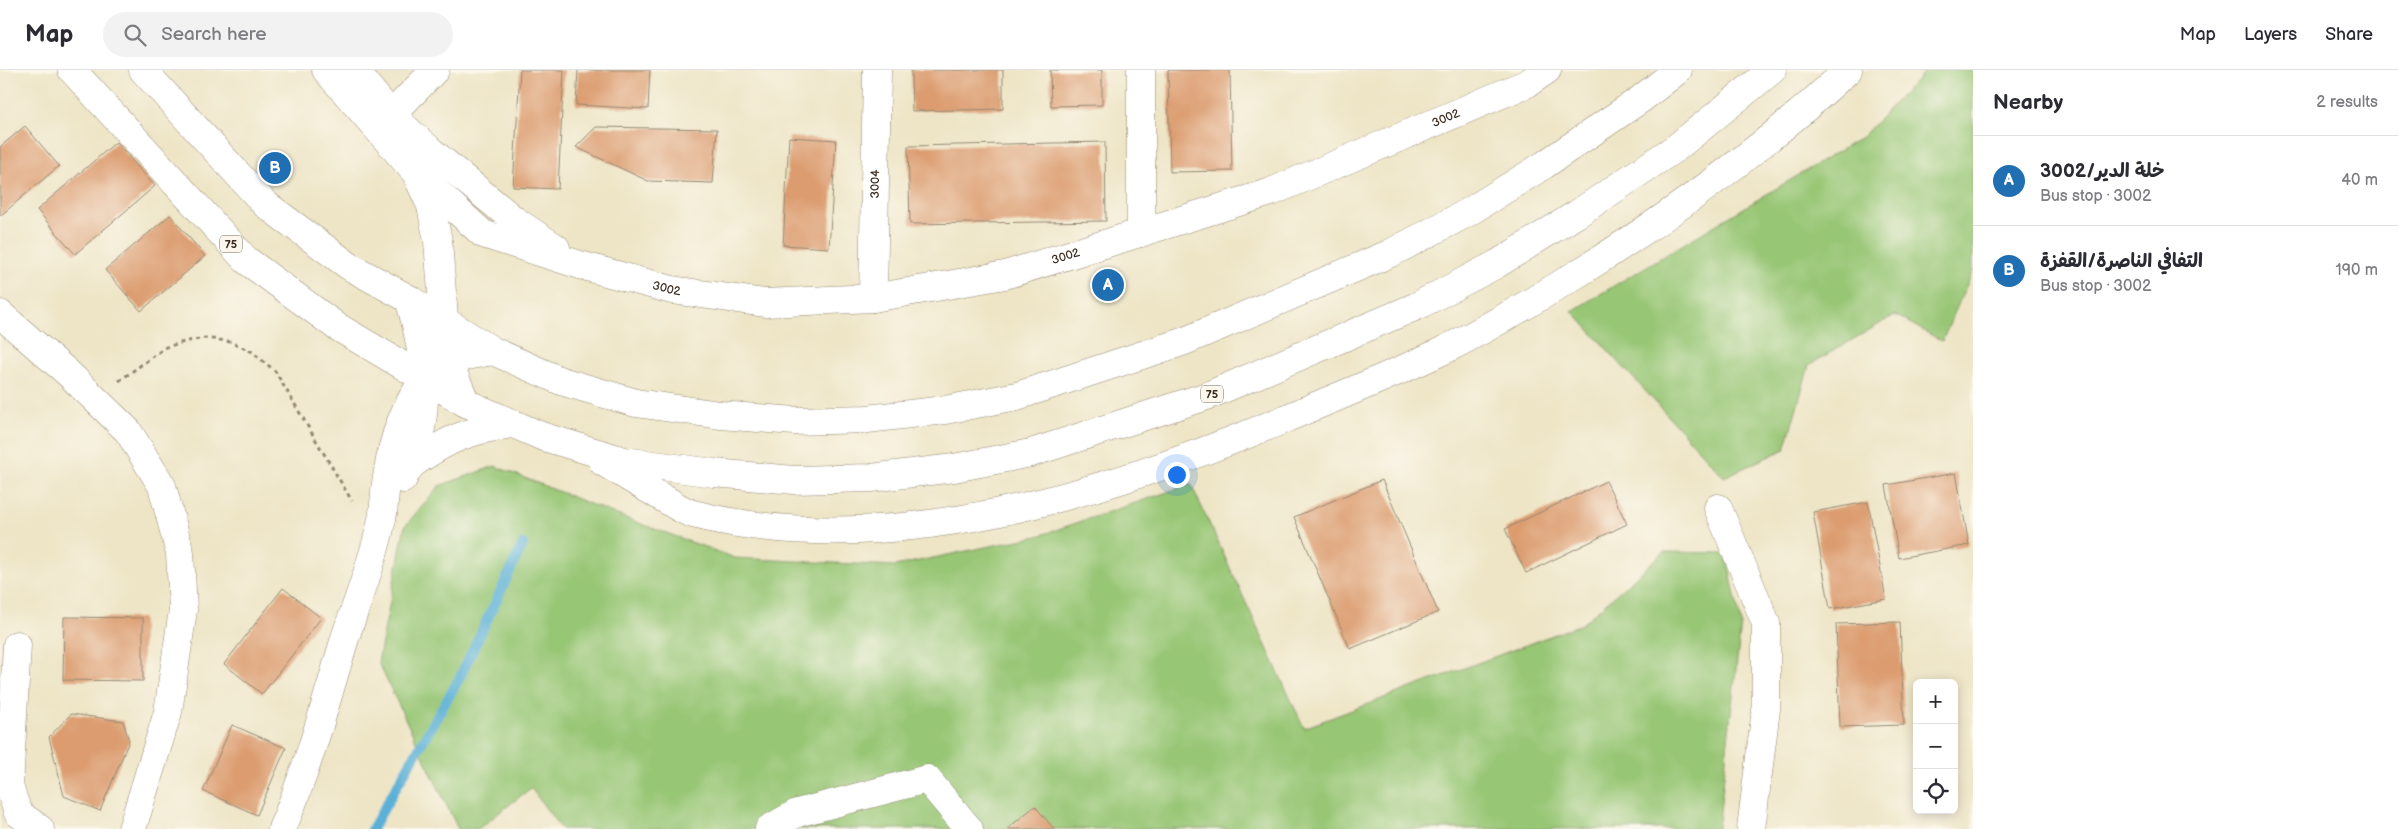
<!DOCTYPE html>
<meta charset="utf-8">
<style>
body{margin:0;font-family:"Balsamiq Sans","Playpen Sans Arabic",sans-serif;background:#f2f2f3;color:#2b2b33}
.controls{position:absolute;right:15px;bottom:15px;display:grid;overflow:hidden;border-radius:8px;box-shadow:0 2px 12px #0003}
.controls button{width:45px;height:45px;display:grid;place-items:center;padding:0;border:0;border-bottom:1px solid #e1e1e2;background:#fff;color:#2b2b33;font:25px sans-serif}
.you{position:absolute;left:1176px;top:404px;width:18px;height:18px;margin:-12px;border:4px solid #fff;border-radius:50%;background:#1a73e8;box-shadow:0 0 0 8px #1a73e833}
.badge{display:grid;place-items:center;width:32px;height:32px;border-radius:50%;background:#1f6fb2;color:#fff;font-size:16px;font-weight:700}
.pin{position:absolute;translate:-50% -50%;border:2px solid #fff;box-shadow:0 1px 5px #0006}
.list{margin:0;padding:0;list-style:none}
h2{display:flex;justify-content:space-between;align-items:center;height:65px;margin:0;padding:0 20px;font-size:21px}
h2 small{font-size:16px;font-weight:400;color:#7c7c81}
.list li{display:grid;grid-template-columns:32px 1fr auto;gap:15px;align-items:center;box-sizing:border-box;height:90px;padding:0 20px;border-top:1px solid #e1e1e2}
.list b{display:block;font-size:19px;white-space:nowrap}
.list p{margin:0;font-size:16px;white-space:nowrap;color:#7c7c81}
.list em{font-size:16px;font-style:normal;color:#7c7c81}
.icon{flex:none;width:28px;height:28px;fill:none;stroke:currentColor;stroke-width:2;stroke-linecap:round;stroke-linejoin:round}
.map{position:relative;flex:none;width:1973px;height:759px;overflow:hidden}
header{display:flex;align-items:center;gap:30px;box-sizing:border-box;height:70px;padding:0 25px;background:#fff;border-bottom:1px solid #e1e1e2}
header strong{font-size:24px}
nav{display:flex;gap:28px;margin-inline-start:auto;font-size:18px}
.search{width:350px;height:45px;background:#f2f2f3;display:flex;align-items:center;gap:12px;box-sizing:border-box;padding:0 18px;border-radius:28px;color:#7c7c81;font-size:19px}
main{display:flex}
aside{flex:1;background:#fff}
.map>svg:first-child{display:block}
.green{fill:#97c674;stroke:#697849}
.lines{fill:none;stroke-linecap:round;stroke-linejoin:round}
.stream{stroke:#5ab0d7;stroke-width:10}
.building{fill:#dc9c70}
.minor-casing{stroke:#948872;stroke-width:29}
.highway-casing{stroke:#948872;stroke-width:29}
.path{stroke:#948872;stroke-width:3;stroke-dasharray:4 4;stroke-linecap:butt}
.minor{stroke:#fff;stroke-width:28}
.highway{stroke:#fff;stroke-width:28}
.labels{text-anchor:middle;stroke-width:4.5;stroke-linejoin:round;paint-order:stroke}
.shield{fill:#fbf7ec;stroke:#75685c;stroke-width:1}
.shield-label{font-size:11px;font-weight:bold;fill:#3b2a1e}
.street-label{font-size:12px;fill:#3b2a1e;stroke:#fbf7ec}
</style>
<header>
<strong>Map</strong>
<div class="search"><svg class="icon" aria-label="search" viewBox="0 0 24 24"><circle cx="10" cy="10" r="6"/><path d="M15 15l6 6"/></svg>Search here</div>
<nav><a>Map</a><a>Layers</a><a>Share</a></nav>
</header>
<main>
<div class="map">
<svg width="1973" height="759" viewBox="0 0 1973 759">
<rect width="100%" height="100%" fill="#fbf7ec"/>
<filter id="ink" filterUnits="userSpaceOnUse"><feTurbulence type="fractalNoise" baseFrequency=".02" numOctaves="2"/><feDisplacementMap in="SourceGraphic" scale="10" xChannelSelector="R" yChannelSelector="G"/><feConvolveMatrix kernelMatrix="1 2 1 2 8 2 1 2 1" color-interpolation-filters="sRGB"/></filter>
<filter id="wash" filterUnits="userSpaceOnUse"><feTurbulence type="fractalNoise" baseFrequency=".0096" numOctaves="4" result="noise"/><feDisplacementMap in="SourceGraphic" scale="20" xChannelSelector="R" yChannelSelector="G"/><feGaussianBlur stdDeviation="1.12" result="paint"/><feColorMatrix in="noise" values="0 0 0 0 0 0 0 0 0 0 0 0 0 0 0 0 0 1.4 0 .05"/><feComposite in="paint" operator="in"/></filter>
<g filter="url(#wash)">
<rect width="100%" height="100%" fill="#eee5c6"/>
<g class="green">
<polygon points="1926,0 1973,0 1973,201 1942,271 1895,245 1809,295 1785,379 1724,407 1572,241 1862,67"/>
<polygon points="495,396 625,448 735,488 895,496 1038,466 1191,414 1304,658 1582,554 1664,482 1726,483 1741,554 1718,759 561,759 531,718 478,759 458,759 378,592 405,456 439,416"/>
</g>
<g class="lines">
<polyline class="stream" points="372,759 459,609 523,474"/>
</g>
<g id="blocks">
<g class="building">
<polygon points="520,0 564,0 558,119 513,117"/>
<polygon points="578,0 650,0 648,39 576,35"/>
<polygon points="911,0 1003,0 1003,39 912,41"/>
<polygon points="1050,0 1102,0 1102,35 1051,36"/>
<polygon points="1168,0 1230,0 1232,101 1170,102"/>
<polygon points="25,56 59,96 0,146 0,77"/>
<polygon points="596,57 717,59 713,113 648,111 576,77"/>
<polygon points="789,67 836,70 829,178 783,175"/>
<polygon points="116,72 155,116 75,184 37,140"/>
<polygon points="1105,72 1106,151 910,154 908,76"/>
<polygon points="170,145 205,186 141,241 105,200"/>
<polygon points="1956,403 1969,475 1899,488 1886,415"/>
<polygon points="1382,410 1438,542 1350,579 1294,447"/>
<polygon points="1606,411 1627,454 1526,503 1505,459"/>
<polygon points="1868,432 1886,529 1830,539 1813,442"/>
<polygon points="283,518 321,548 262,624 224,594"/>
<polygon points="64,547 143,548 143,611 63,610"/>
<polygon points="1900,552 1904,655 1840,657 1836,554"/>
<polygon points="71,644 123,651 129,671 100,741 64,726 49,667"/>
<polygon points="232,655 286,678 257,745 203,721"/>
<polygon points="1035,736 1054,759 1007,759"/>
</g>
</g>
</g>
<g filter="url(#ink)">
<use href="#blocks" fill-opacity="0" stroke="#948872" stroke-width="1"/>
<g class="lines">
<defs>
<g id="minor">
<path id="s1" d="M326,0L415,102L483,164L580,195L672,220L765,233L873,228L1005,205L1271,122L1528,13L1547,0"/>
<polyline points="354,0 391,45 432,82 514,150 556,178"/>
<polyline points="391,45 435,0"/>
<polyline points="419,110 431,136 438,171 446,274 454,305 466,333"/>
<polyline points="1141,163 1141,0"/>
<path id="s2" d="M873,228L877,0"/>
<polyline points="0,244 68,303 128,361 162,416 180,483 183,540 168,642 132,759"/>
<path d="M403,409C434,353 427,288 409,229"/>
<polyline points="1718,438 1766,553 1766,639 1751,759"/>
<polyline points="17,575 9,716 18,743 40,759"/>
<path d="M282,759C308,698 326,632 345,568C358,529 374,489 382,449C385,435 384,421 387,407C392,373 402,337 425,310C441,289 468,285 493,281"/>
<polyline points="769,759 797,743 927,709 969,759"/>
</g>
<g id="highway">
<polyline points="72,0 246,190 336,256 466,333 541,366 624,391 714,403 794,410 871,408 954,398 1031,383 1207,326 1417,236 1497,194 1577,144 1677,77 1772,0"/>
<polyline points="143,0 265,134 349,196 409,229 493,281 561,311 636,333 720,345 795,351 867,349 945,340 1017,326 1185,271 1391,183 1467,143 1544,95 1641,29 1678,0"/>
<path d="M603,392C623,404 643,416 663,428C672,433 682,441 693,444C888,493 1106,424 1285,349C1336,327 1388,307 1438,283C1486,260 1532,232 1577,204C1674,144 1764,78 1848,0"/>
<path d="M411,395C449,368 467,361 513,354"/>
</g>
</defs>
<use href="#minor" class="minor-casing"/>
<use href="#highway" class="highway-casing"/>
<polyline class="path" points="119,311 166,277 188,271 205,268 227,271 251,281 275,301 352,431"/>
<use href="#minor" class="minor"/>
<use href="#highway" class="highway"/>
</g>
</g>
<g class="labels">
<g class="shield">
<rect x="220" y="165.5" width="22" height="17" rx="4"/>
<rect x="1201" y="315.5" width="22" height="17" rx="4"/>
</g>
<g class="shield-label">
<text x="231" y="178">75</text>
<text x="1212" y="328">75</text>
</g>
<g class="street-label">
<text dy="4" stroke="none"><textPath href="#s1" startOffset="1229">3002</textPath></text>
<text dy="4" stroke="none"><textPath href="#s2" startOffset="114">3004</textPath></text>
<text dy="4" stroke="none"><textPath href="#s1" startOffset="824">3002</textPath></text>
<text dy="4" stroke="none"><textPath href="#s1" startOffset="419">3002</textPath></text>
</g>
</g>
</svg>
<div class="controls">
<button>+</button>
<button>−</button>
<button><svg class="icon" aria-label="locate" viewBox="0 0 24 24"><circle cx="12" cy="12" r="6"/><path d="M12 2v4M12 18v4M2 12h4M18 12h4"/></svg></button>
</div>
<div class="you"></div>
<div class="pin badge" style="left:1108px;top:215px">A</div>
<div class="pin badge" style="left:275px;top:98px">B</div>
</div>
<aside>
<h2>Nearby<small>2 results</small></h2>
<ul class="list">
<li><span class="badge">A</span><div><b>خلة الدير/3002</b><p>Bus stop · 3002</p></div><em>40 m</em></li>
<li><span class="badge">B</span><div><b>التفافي الناصرة/القفزة</b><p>Bus stop · 3002</p></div><em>190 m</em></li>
</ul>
</aside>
</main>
